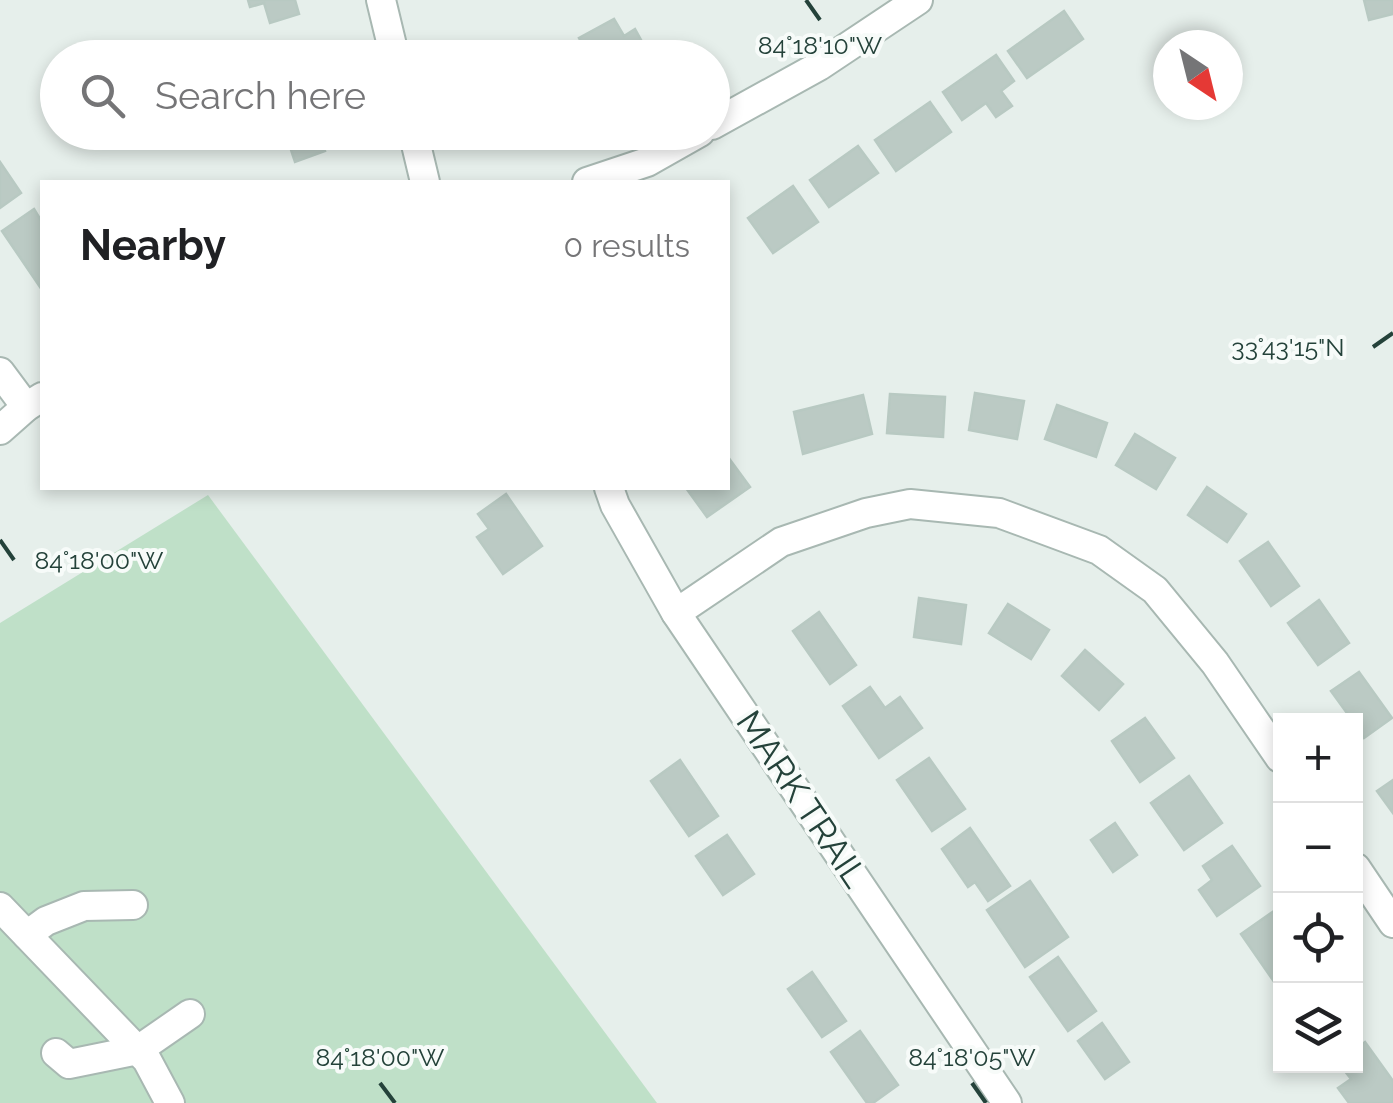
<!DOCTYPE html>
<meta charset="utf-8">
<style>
body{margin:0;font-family:Raleway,sans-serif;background:#f6f6f6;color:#202124}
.controls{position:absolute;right:30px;bottom:30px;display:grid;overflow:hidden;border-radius:0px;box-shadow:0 5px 15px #0003}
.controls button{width:90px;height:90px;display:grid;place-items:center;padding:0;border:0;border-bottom:2px solid #e0e0e0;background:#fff;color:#202124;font:50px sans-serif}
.compass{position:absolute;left:1153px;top:30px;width:90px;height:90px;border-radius:50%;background:#fff;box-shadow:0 5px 15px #0003;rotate:145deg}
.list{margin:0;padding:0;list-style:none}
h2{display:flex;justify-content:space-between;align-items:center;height:130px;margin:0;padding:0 40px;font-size:42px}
h2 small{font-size:32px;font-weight:400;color:#757577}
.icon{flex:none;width:55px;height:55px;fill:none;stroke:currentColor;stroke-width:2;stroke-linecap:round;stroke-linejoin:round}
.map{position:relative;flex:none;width:1393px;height:1103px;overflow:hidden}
.search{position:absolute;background:#fff;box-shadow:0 5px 15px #0003;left:40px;top:40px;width:690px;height:110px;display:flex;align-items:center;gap:25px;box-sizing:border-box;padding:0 35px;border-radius:55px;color:#757577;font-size:38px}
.panel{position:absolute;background:#fff;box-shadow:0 5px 15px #0003;left:40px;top:180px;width:690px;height:310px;border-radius:0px}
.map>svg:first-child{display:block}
.park{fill:#bfe0c8}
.building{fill:#bbcac4;stroke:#b8c9c2;stroke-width:2.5}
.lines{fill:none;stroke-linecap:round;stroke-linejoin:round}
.minor-casing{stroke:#a8b8b2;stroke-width:32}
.minor{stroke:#fff;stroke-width:28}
.ticks{fill:none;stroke:#24423a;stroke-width:4}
.labels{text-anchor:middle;stroke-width:8;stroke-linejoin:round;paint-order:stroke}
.street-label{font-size:35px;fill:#24423a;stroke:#f7fbf9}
.ticks-label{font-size:25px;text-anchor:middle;fill:#24423a;stroke:#f7fbf9;stroke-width:8;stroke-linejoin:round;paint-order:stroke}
</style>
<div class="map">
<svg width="1393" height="1103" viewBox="0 0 1393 1103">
<rect width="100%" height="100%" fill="#e6efeb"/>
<polygon class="park" points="208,495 657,1103 0,1103 0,623"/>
<g class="building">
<polygon points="248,0 295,0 299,14 270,23 264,3 250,7"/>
<polygon points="1364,0 1393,0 1393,14 1369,20"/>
<polygon points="1064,11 1083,39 1027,78 1008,51"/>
<polygon points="614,19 624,36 635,29 651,58 590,58 579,38"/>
<polygon points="996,55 1014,81 1001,91 1012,106 996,117 986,103 962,120 943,92"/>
<polygon points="930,102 951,132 896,171 875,140"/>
<polygon points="285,132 327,132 320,135 325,151 295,162"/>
<polygon points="858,146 878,173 829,207 810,180"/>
<polygon points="0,162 21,193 0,208"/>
<polygon points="793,186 818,222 773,253 748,218"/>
<polygon points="34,209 42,222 42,290 2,231"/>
<polygon points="975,393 1024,401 1017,439 969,430"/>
<polygon points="890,394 945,397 943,437 887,433"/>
<polygon points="863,395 872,434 803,454 794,412"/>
<polygon points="1057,405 1107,423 1096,457 1045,439"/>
<polygon points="1135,434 1175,458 1156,489 1116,465"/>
<polygon points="728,457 750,487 707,517 686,488 728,488"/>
<polygon points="1207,487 1246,514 1227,542 1188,515"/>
<polygon points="506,494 542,546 503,574 477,537 489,529 478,514"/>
<polygon points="1268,542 1299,586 1271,606 1240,561"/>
<polygon points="919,598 966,605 961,644 914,637"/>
<polygon points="1319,600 1349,643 1318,665 1288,623"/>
<polygon points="1008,604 1049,630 1031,659 989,633"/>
<polygon points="819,612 856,665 830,684 793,631"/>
<polygon points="1085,650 1123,684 1099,710 1062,676"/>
<polygon points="1359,672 1392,718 1364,738 1356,726 1356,720 1352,720 1331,691"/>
<polygon points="870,687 885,708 900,697 922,728 879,758 843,706"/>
<polygon points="1145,718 1174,758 1140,782 1112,741"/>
<polygon points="929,758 965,809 932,831 897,780"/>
<polygon points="680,760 718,816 689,836 651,781"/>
<polygon points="1189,776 1222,823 1184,850 1151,803"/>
<polygon points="1393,780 1393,813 1377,791"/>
<polygon points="1115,823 1137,855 1113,872 1091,840"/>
<polygon points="970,828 1010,886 988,901 975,882 968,887 942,849"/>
<polygon points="727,835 754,874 723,895 696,856"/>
<polygon points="1232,846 1260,886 1217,916 1199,890 1212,880 1203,866"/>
<polygon points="1030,881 1068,937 1025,967 987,910"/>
<polygon points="1274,911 1280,920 1280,984 1277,986 1241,934"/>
<polygon points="1058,957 1096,1011 1068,1031 1030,977"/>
<polygon points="812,972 846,1021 822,1037 788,989"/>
<polygon points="1102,1023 1129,1062 1105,1079 1078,1041"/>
<polygon points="860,1031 898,1085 873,1103 867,1103 831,1052"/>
<polygon points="1365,1042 1393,1081 1393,1103 1349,1103 1338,1088 1351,1079 1341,1066 1356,1066 1356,1049"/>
</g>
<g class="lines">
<defs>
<g id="minor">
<polyline points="381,0 395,58"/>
<polyline points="712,125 819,66 918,0"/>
<polyline points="413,132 425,182"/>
<polyline points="587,182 647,162 700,132"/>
<polyline points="0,372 26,407"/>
<polyline points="0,430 26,407 42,397"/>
<polyline points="609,488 615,505 676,613 1007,1103"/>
<polyline points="676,613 781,542 866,513 910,504 999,513 1099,550 1155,590 1215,663 1280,758"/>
<polyline points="1356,868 1393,923"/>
<polyline points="0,907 147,1060 170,1103"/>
<polyline points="27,935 46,921 84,906 133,905"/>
<polyline points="56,1053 69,1064 138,1050 190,1014"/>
</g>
</defs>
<use href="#minor" class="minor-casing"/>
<use href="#minor" class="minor"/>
</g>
<path class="ticks" d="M806,0L820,20M1373,347L1393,333M0,540L14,560M380,1083L395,1103M972,1083L986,1103"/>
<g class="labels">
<g class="street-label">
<text transform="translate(802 799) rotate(56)" y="12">MARK TRAIL</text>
</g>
</g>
<g class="ticks-label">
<text x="820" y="54">84°18'10"W</text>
<text x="1288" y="356">33°43'15"N</text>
<text x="99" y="569">84°18'00"W</text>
<text x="380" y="1066">84°18'00"W</text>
<text x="972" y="1066">84°18'05"W</text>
</g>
</svg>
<div class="controls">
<button>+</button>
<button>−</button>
<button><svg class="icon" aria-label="locate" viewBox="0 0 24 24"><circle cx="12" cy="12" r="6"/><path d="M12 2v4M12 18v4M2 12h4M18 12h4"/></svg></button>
<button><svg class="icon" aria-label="layers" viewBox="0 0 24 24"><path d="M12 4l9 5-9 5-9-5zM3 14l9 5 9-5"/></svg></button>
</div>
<svg class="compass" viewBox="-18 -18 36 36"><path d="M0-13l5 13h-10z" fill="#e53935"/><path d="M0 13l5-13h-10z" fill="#757577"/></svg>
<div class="search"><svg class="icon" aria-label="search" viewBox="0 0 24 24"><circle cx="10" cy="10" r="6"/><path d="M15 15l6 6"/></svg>Search here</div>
<section class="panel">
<h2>Nearby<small>0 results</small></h2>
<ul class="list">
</ul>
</section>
</div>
